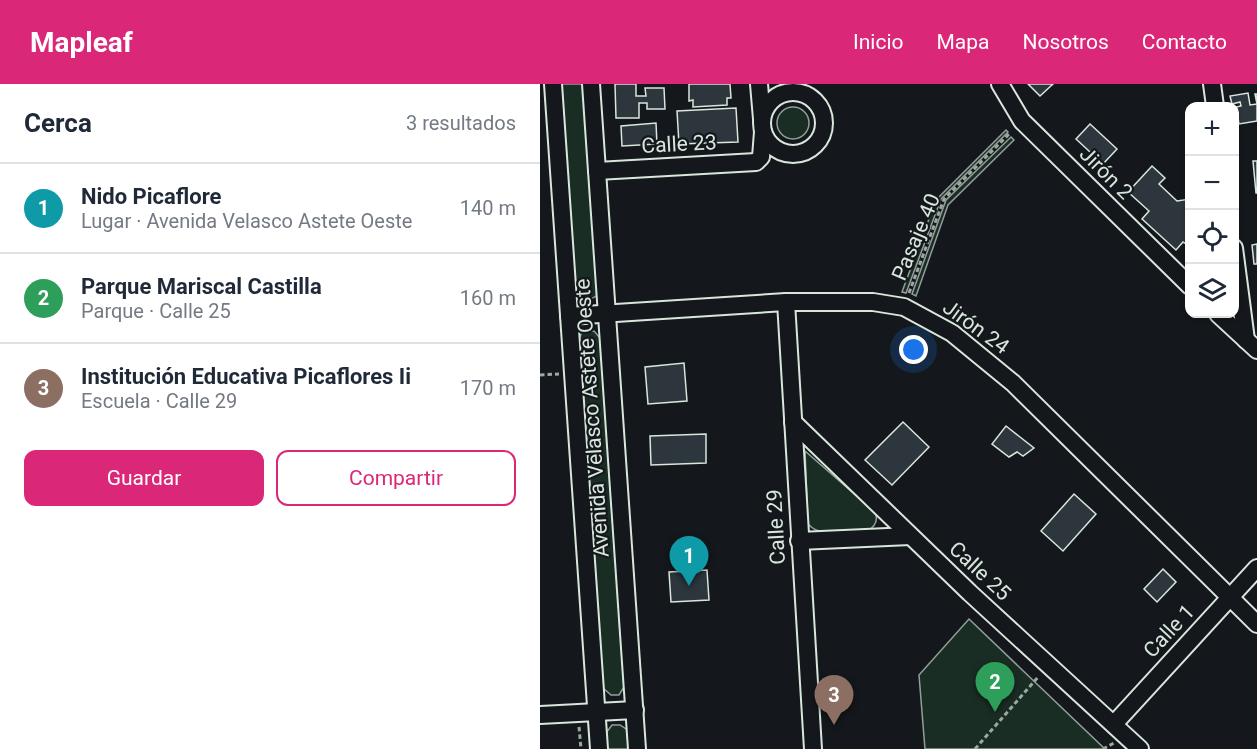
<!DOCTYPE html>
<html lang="es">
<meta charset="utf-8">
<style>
body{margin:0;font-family:Roboto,sans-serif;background:#f6f6f7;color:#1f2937}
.controls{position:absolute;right:18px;top:18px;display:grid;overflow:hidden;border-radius:12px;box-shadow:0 2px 4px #0004}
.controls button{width:54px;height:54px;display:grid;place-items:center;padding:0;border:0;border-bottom:2px solid #e0e1e3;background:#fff;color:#1f2937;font:30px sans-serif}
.you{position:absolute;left:374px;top:266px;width:21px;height:21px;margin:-15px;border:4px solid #fff;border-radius:50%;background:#1a73e8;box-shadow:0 0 0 9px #1a73e833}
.badge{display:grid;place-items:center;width:39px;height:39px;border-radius:50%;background:#db2777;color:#fff;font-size:20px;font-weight:700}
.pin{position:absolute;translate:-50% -50px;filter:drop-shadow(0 2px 3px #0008)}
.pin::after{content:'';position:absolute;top:32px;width:21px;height:18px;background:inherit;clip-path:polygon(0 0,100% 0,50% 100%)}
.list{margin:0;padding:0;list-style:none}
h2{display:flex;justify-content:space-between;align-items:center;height:78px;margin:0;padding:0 24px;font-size:26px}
h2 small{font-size:20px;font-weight:400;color:#747a83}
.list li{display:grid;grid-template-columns:39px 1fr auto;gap:18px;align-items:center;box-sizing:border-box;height:90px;padding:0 24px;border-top:2px solid #e0e1e3}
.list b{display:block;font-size:22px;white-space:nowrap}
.list p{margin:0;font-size:20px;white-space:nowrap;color:#747a83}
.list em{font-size:20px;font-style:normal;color:#747a83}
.actions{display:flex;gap:12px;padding:18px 24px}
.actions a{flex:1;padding:14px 0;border:2px solid #db2777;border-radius:12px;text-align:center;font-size:21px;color:#db2777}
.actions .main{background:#db2777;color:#fff}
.icon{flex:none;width:33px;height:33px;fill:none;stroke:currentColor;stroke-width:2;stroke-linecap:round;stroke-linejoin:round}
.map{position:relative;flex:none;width:717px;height:665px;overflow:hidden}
header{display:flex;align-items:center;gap:36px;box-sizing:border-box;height:84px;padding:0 30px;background:#db2777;color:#fff}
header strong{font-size:28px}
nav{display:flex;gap:33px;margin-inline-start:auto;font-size:21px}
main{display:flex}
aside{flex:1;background:#fff}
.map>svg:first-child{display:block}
.green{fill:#1a2d24;stroke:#939e99;stroke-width:1.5}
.building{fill:#2c363c;stroke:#d8e6dc;stroke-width:1.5}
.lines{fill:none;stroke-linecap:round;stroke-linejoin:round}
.minor-casing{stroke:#d8e6dc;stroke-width:20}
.path{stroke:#9da8a2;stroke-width:3;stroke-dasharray:4.5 3;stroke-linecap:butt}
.minor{stroke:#14181c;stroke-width:16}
.labels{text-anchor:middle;stroke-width:4.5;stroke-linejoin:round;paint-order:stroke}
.street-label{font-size:21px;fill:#d8e6dc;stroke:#14181c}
</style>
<header>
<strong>Mapleaf</strong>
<nav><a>Inicio</a><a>Mapa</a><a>Nosotros</a><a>Contacto</a></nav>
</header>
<main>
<aside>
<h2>Cerca<small>3 resultados</small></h2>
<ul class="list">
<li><span class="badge" style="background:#0f9aa8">1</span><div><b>Nido Picaflore</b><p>Lugar · Avenida Velasco Astete Oeste</p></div><em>140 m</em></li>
<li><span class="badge" style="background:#2e9e5b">2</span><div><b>Parque Mariscal Castilla</b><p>Parque · Calle 25</p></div><em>160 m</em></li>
<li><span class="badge" style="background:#8d6e63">3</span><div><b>Institución Educativa Picaflores Ii</b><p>Escuela · Calle 29</p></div><em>170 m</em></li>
</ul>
<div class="actions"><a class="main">Guardar</a><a>Compartir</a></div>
</aside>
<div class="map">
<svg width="717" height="665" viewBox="0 0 717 665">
<rect width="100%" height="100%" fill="#14181c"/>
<g class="green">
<path d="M20,0H43L59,210C50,217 43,218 33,212Z"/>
<circle cx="253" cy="39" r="16"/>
<polygon points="466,46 468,48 401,115 366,209 362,208 396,116"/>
<polygon points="471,53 474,56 408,121 376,212 372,210 406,116"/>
<polygon points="54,247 60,254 84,603 79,611 71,611 63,604 38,257 42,248"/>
<path d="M265,367L335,428C339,437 335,443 326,448C308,448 281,455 268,440Z"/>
<polygon points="429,535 565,665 385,665 379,591"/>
<polygon points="72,641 80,641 89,647 91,665 67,665 66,649"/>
</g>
<g class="building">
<polygon points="75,0 96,0 96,12 106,12 105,4 124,4 125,25 107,25 107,19 99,19 99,34 76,34"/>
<polygon points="149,0 190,0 191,14 187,14 187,21 153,23 153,16 149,17"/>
<polygon points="488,0 513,0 500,12"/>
<polygon points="708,9 710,21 717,20 715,10 717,10 717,37 699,40 696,23 701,22 700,18 692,20 690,12"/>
<polygon points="196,24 198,58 139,60 137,27"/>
<polygon points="116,39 117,60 82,62 81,42"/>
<polygon points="550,40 577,65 563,80 536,55"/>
<polygon points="713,77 717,77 717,109 716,109"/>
<polygon points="612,82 625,94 619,100 637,117 650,115 650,162 643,158 636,166 602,135 609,127 588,108"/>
<polygon points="717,160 717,180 714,180 712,161"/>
<polygon points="144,279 147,317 108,320 105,283"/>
<polygon points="363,338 389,363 352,401 325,376"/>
<polygon points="466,342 494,364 483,372 477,368 469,373 452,360"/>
<polygon points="166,350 166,379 111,381 110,352"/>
<polygon points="534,410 556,430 523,467 501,447"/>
<polygon points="623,485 636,498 617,518 604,505"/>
<polygon points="167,486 169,516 131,518 129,488"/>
</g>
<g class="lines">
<defs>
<g id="minor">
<polyline points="13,0 59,665"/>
<polyline points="51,0 97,665"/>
<polyline points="219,0 222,35"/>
<polyline points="460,0 482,37 650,202"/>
<polyline points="672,0 675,22"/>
<circle cx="253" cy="39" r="31"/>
<polyline points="57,87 216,78 221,73 223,48"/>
<polyline points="694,164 706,256"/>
<polyline points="246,218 273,665"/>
<polyline points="678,230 717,266"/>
<polyline points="29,232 246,218 333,218 364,223 412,249 473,299 717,540"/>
<polyline points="253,338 430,509 600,665"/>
<polyline points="259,457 370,452"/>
<polyline points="0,631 95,626"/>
<polyline points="574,640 717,484"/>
</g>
</defs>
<use href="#minor" class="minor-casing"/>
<g class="path">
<polyline points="369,209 404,115 471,48"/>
<polyline points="0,291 19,290"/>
<polyline points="39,643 41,665"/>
<polyline points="435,665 499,592"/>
<polyline points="563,665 574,659"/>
</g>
<use href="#minor" class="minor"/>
</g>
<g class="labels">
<g class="street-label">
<text transform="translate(139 60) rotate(-3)" y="7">Calle 23</text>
<text transform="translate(566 89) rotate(45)" y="7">Jirón 2</text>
<text transform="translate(376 153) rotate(-67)" y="7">Pasaje 40</text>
<text transform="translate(436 243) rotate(36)" y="7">Jirón 24</text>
<text transform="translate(52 334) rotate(-94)" y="7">Avenida Velasco Astete Oeste</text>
<text transform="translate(236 443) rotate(-93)" y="7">Calle 29</text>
<text transform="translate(440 487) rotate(43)" y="7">Calle 25</text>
<text transform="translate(629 547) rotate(-47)" y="7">Calle 1</text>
</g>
</g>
</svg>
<div class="controls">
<button>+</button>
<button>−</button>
<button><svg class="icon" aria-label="locate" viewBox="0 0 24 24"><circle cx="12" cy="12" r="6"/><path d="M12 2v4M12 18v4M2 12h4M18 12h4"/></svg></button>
<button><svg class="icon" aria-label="layers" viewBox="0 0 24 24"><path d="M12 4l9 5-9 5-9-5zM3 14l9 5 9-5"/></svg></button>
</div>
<div class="you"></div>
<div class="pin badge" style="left:149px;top:502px;background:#0f9aa8">1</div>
<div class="pin badge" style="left:455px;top:628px;background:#2e9e5b">2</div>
<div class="pin badge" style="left:294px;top:641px;background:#8d6e63">3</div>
</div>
</main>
